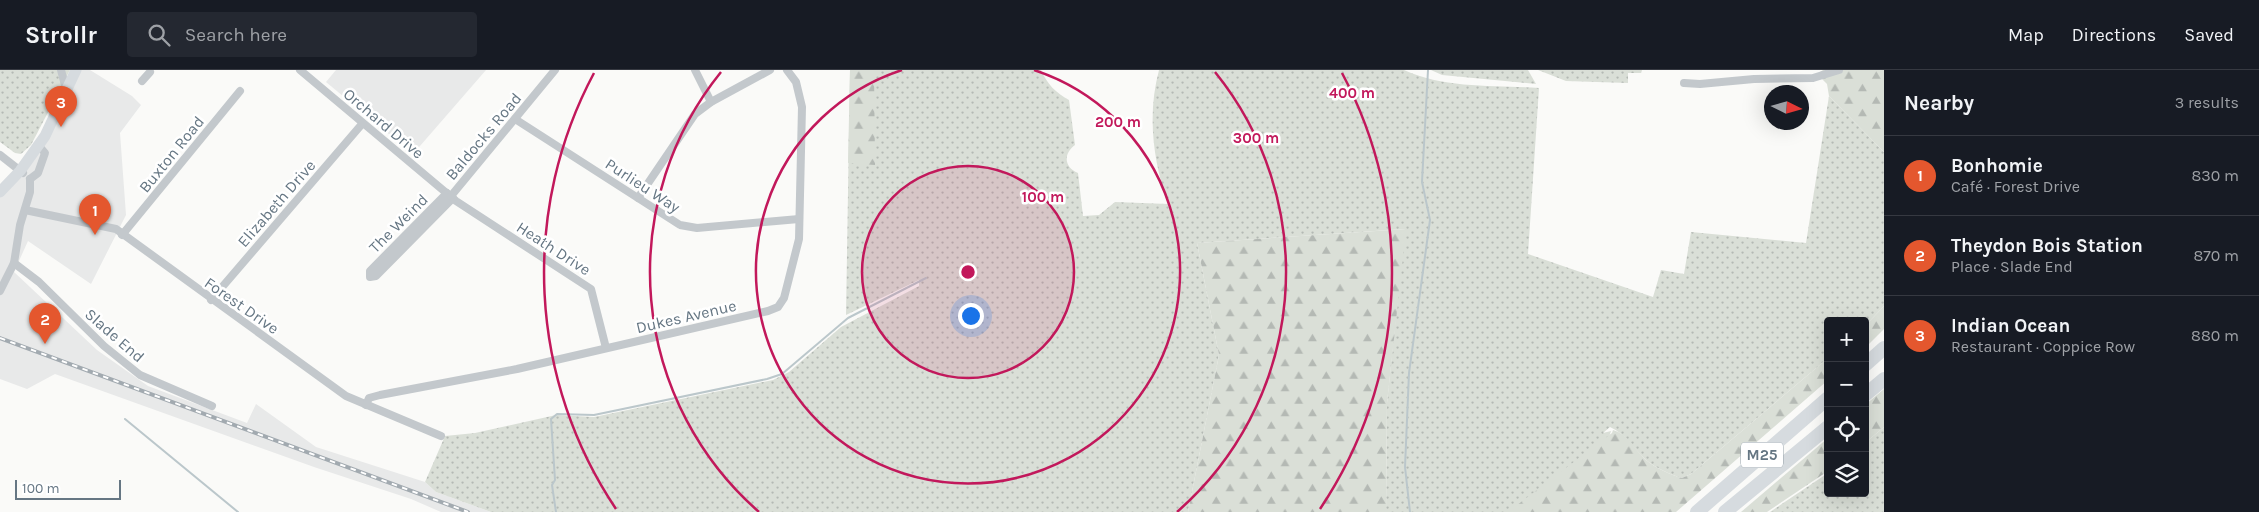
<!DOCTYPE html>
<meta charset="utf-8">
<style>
body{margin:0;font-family:Karla,sans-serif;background:#242831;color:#f1f3f6}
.controls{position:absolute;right:15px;bottom:15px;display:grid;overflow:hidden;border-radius:5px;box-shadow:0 5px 20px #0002}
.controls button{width:45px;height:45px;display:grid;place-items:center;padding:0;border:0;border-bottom:1px solid #363941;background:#171b24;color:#f1f3f6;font:25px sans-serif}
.compass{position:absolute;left:1764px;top:15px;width:45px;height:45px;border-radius:50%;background:#171b24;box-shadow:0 5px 20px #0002;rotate:95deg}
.scale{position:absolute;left:15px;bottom:12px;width:106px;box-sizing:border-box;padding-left:5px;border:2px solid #657683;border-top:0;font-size:14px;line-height:18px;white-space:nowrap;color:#657683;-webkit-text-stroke:4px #fff;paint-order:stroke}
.you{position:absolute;left:970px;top:245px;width:18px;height:18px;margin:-12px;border:4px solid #fff;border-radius:50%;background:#1a73e8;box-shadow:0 0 0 8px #1a73e833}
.badge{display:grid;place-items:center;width:32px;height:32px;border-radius:50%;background:#e4572e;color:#fff;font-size:16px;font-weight:700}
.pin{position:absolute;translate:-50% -41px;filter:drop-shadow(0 1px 2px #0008)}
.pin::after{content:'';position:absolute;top:26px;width:18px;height:15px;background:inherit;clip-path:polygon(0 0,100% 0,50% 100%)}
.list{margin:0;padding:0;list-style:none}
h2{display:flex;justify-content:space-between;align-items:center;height:65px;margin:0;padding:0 20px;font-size:21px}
h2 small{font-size:16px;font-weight:400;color:#9ea1a6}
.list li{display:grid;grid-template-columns:32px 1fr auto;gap:15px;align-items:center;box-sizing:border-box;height:80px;padding:0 20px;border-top:1px solid #363941}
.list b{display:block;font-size:19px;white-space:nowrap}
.list p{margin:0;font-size:16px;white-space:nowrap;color:#9ea1a6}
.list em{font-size:16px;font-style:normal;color:#9ea1a6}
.icon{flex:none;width:28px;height:28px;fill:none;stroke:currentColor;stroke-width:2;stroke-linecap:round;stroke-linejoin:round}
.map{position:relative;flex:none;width:1884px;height:442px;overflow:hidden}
header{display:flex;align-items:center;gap:30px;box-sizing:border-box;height:70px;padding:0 25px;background:#171b24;border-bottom:1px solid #363941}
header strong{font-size:24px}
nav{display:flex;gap:28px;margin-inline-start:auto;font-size:18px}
.search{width:350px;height:45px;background:#242831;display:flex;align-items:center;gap:12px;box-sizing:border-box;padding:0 18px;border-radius:5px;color:#9ea1a6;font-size:19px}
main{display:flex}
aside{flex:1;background:#171b24}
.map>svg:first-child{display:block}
.built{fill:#e8e9e9}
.grass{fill:url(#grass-dots)}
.forest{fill:url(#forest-firs)}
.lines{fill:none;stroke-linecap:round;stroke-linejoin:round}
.stream{stroke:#bbc7cb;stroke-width:2}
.street{stroke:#c3c8cc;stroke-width:8}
.secondary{stroke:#d6dbdf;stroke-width:11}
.highway{stroke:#d6dbdf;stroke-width:14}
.rail-casing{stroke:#a2aab0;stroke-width:4}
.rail{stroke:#fff;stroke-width:2;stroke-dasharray:5.5;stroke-linecap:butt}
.ring{fill:none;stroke:#c2185b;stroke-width:2.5}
.labels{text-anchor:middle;stroke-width:5;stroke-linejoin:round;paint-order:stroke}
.shield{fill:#fff;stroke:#939fa8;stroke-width:1}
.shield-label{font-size:15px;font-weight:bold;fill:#657683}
.street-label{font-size:16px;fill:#657683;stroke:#fff}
.centre{fill:#c2185b;stroke:#fff;stroke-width:2.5}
.ring-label{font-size:15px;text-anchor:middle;font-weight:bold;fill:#c2185b;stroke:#fff;stroke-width:5;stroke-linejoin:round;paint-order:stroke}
</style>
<header>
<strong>Strollr</strong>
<div class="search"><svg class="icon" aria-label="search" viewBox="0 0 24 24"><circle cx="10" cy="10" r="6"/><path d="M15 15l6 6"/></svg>Search here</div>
<nav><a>Map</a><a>Directions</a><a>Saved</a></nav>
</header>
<main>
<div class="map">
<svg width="1884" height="442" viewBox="0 0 1884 442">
<defs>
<pattern id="grass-dots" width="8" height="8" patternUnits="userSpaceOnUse" patternTransform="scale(1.25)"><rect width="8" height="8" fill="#dadfd7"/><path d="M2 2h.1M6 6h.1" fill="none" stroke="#b4b9b4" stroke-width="1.8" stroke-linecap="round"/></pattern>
<pattern id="forest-firs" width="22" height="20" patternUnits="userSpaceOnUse" patternTransform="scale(1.25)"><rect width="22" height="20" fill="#dadfd7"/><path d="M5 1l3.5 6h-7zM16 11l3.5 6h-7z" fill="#b4b9b4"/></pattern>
</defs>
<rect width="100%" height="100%" fill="#fafaf8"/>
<g class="built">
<polygon points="76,0 90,0 132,26 141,35 120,63 126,145 91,214 28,171 14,202 97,280 148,316 247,353 256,334 316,377 425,412 436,422 491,442 441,442 411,429 314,397 55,304 27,319 0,309 0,122 20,101"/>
<polygon points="336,0 486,0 413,84 326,12"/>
</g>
<g class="grass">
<polygon points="0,0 70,0 31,75 21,84 15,83 0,72"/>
<path d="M850,0H1041C1047,14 1056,23 1069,30L1075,75C1063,84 1064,97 1078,103L1083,146L1099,145L1115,132L1168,134C1153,91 1147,45 1159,0H1404C1445,19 1495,15 1539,18L1528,184L1653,227L1661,200L1684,204L1691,162L1806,173L1829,26L1884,82V236L1865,256V251H1828V288L1691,404L1682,408C1669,404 1656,398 1646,390C1633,378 1626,364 1610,357L1603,363L1611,361L1609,367L1510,442H1386L1387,333L1405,159L1197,173L1219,285L1188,442H491L436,422L425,412L445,366L475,363L556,345L594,347L773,310L789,302L841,257L919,216V210L846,245Z"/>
<polygon points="1431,0 1528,0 1536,14 1442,5"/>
<polygon points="1538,0 1642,0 1641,3 1628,3 1628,13 1566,11"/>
<polygon points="1884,357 1884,442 1770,442 1828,403 1828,423 1865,423 1865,373"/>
</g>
<g class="forest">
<polygon points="850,0 874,0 875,95 848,93"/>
<polygon points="1823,0 1884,0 1884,82 1829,26 1827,14 1819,6 1820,2"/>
<polygon points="1406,159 1387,333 1386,442 1188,442 1219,285 1197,173"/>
<polygon points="1884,236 1884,259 1865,278 1865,256"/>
<path d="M1828,288V310L1676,442H1508L1612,363L1613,360C1628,364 1635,380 1646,390C1656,398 1669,404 1682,408L1691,404Z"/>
<polygon points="1884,319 1884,357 1865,373 1865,335"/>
<polygon points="1828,368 1828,401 1767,442 1741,442"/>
</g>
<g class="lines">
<g class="stream">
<polyline points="125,349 238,442"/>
<polyline points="556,442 552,415 555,410 551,349 557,344 594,345 767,309 782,304 848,248 926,208"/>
<polyline points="1410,442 1405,397 1409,303 1430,150 1422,112 1428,0"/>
</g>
<g class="street">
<polyline points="61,0 66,19"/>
<polyline points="300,0 456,131 591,219 606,278"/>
<polyline points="695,0 711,32"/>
<polyline points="142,11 150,2"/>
<polyline points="1684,13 1700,14 1754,9 1813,8 1839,0"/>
<polyline points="515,49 680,155 697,158 799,149"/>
<polyline points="0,85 23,103"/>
<polyline points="30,109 38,103 45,83 39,76"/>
<polyline points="447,123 370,201 370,207 376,206 453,128"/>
<polyline points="451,126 555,0"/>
<polyline points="638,128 695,44 711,32 770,0"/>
<polyline points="25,140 116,159 346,326 441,366"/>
<polyline points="122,165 240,21"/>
<polyline points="14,193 39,212 104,276 140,305 212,336"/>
<polyline points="0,221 14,193 20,155 30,122 30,109"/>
<polyline points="211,230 362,54"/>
<polyline points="366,335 369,328 380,325 517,299 768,241 778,237 784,228 799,169 802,37 796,12 787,0"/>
</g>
<polyline class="secondary" points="0,122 20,101 45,66 76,0"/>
<g class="highway">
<polyline points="1865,295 1884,278"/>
<polyline points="1865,325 1884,309"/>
<polyline points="1697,442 1828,328"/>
<polyline points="1725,442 1828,357"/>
</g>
<defs>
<polyline id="rail" points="0,268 468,442"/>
</defs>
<use href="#rail" class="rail-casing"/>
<use href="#rail" class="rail"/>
</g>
<circle cx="968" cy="202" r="106" fill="#c2185b" fill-opacity=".12"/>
<g class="ring">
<circle cx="968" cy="202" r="106"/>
<path d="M1034 0A212 212 0 1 1 902 0"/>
<path d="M759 442A318 318 0 0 1 721 2M1215 2A318 318 0 0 1 1177 442"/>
<path d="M616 439A424 424 0 0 1 594 3M1342 3A424 424 0 0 1 1320 439"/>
</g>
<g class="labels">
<rect class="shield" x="1741" y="372.5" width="42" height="25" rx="4"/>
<g class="shield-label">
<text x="1762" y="390">M25</text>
</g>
<g class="street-label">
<text transform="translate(384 53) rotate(40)" y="6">Orchard Drive</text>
<text transform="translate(483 66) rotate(-50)" y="6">Baldocks Road</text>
<text transform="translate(171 84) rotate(-51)" y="6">Buxton Road</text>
<text transform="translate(643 115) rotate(33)" y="6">Purlieu Way</text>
<text transform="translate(276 133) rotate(-49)" y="6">Elizabeth Drive</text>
<text transform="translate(398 153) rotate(-45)" y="6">The Weind</text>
<text transform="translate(554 178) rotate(33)" y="6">Heath Drive</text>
<text transform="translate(242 235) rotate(35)" y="6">Forest Drive</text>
<text transform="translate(686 246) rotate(-13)" y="6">Dukes Avenue</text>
<text transform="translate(115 265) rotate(41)" y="6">Slade End</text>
</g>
</g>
<circle cx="968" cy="202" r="8" class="centre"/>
<g class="ring-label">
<text x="1352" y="28">400 m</text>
<text x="1118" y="57">200 m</text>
<text x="1256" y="73">300 m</text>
<text x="1043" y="132">100 m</text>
</g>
</svg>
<div class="controls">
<button>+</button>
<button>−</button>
<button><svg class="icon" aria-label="locate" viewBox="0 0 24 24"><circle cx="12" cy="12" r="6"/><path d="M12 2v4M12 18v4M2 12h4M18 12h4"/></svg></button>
<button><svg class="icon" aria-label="layers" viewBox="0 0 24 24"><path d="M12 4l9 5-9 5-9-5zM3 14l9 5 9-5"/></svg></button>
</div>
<svg class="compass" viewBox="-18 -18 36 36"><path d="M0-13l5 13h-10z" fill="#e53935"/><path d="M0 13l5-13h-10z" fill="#9ea1a6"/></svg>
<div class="scale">100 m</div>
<div class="you"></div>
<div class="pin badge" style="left:95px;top:165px">1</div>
<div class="pin badge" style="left:45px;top:274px">2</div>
<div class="pin badge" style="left:61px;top:57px">3</div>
</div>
<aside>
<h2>Nearby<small>3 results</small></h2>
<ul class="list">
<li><span class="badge">1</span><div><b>Bonhomie</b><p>Café · Forest Drive</p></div><em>830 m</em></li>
<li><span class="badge">2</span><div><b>Theydon Bois Station</b><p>Place · Slade End</p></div><em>870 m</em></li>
<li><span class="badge">3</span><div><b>Indian Ocean</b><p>Restaurant · Coppice Row</p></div><em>880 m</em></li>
</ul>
</aside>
</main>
